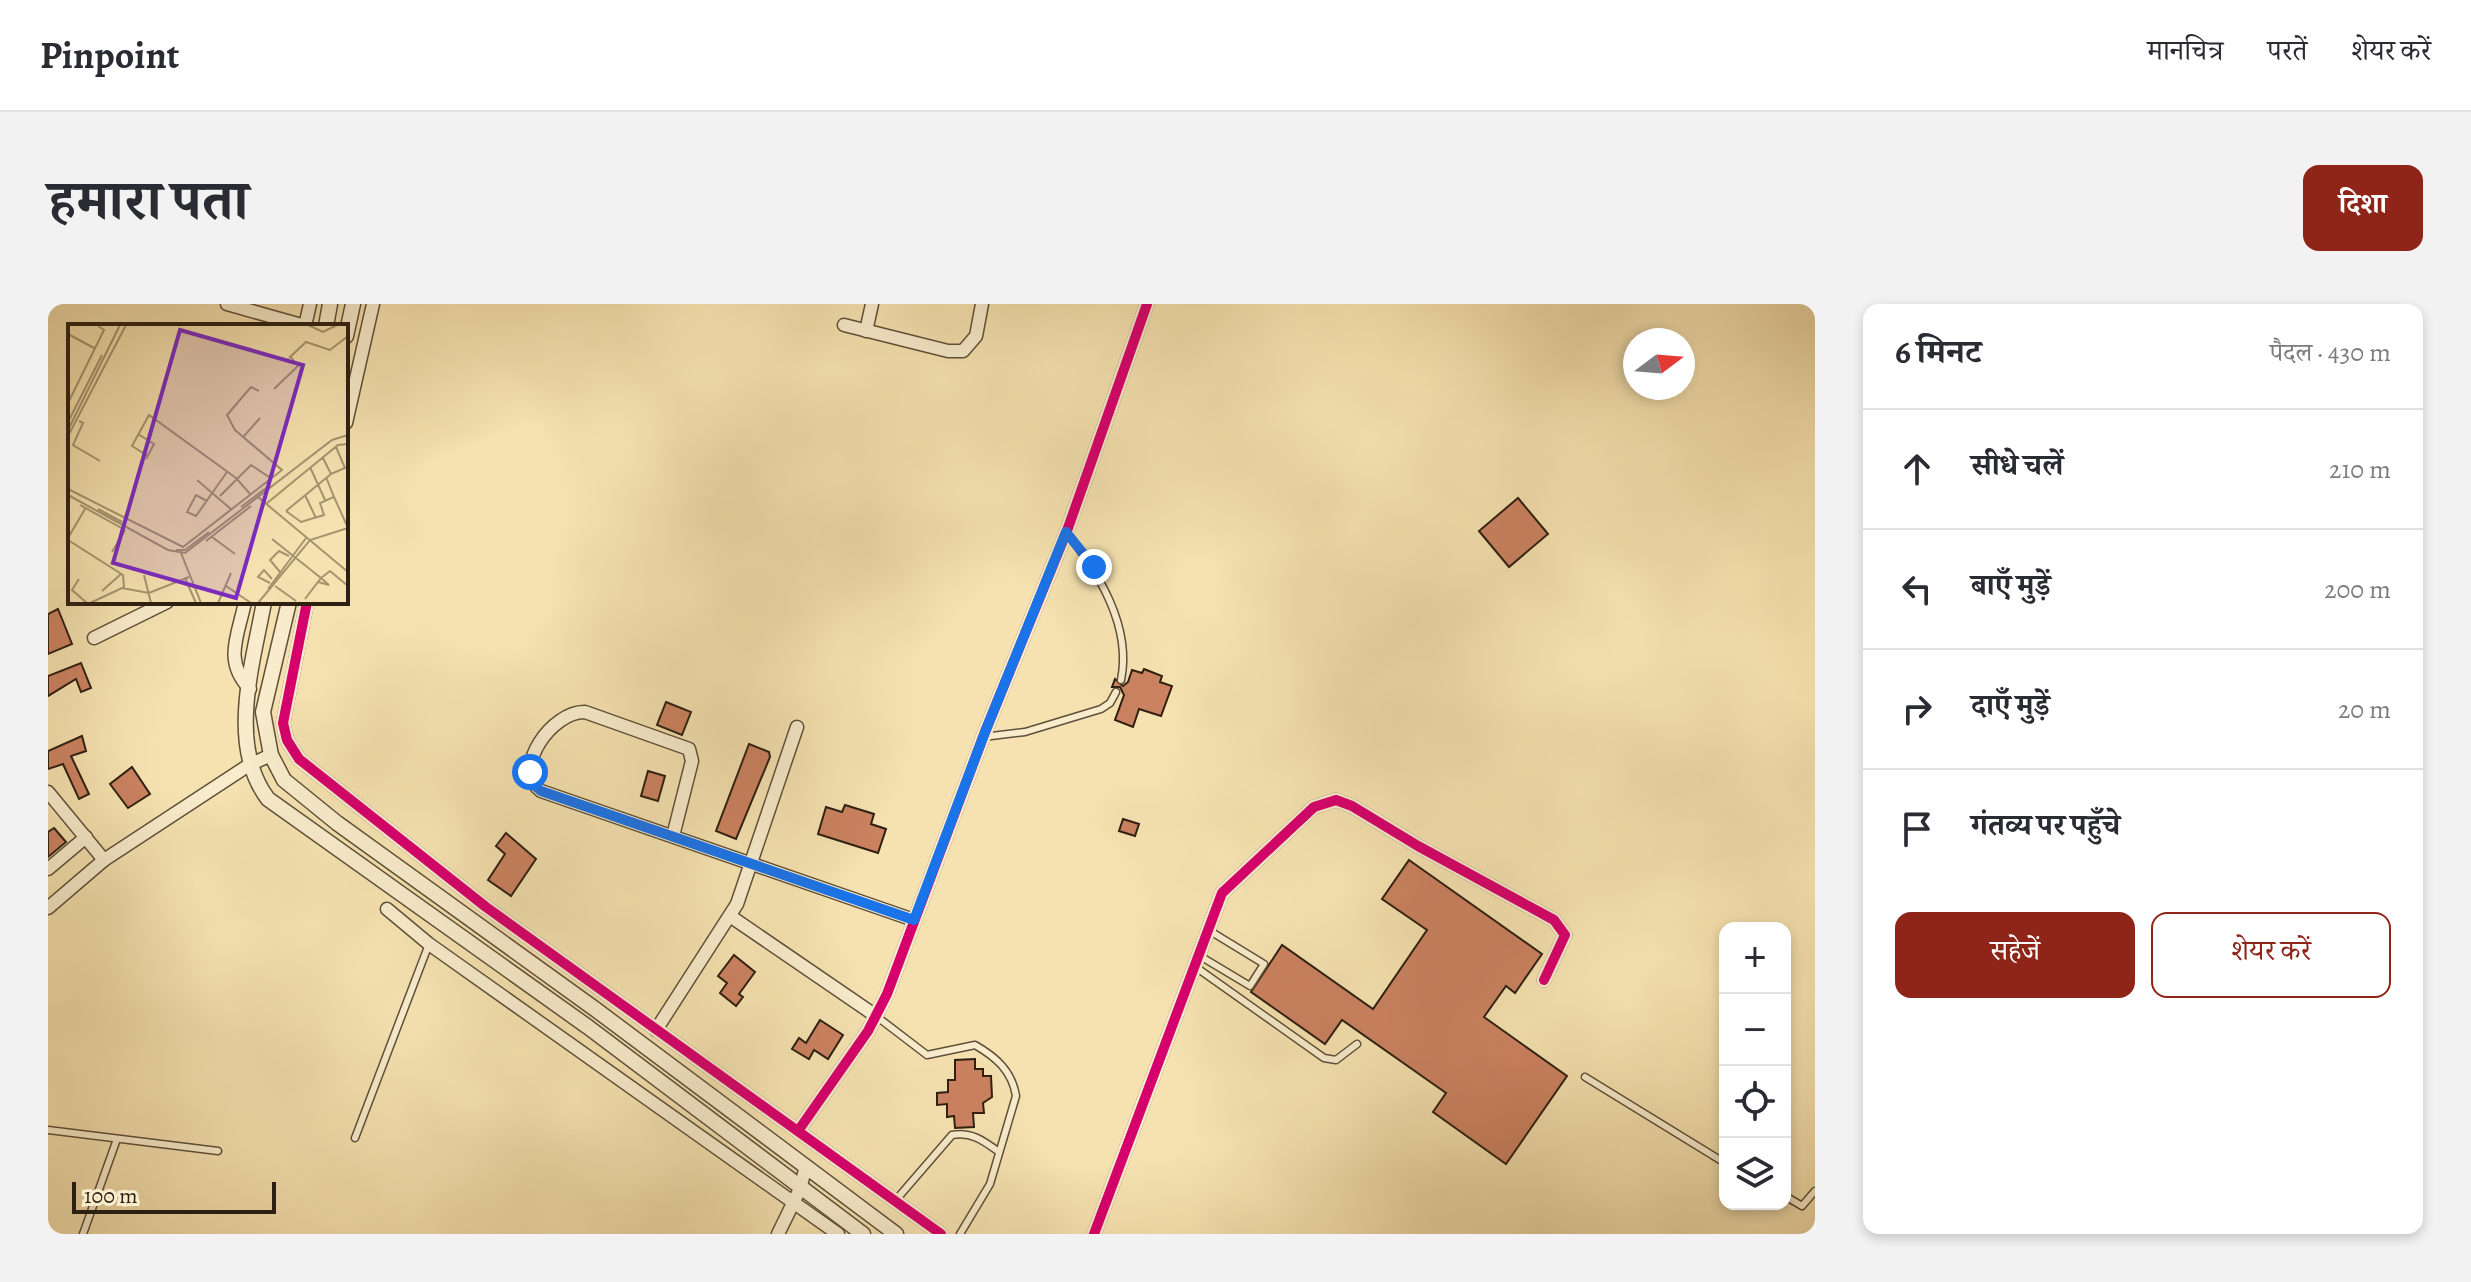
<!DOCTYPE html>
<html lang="hi">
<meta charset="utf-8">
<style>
body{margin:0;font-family:Alegreya,"Noto Serif Devanagari",serif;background:#f2f2f3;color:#2b2b33}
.controls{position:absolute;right:24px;bottom:24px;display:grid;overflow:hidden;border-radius:16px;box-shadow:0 4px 12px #0003}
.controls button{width:72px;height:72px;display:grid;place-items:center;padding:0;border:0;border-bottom:2px solid #e1e1e2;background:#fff;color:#2b2b33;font:40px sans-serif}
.compass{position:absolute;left:1575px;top:24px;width:72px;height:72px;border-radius:50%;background:#fff;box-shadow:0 4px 12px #0003;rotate:74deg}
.scale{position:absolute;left:24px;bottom:20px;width:204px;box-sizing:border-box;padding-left:8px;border:4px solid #2d1f11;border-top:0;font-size:22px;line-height:28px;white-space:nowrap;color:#2d1f11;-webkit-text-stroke:6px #f8eccc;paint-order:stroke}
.stop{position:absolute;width:24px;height:24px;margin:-18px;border:6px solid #1a73e8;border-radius:50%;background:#fff}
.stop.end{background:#1a73e8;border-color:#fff;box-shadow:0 2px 8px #0008}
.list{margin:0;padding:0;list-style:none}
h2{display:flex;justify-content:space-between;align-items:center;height:104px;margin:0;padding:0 32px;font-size:34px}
h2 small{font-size:26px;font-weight:400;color:#7c7c81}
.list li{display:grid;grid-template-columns:52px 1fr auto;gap:24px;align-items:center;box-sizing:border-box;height:120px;padding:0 32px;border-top:2px solid #e1e1e2}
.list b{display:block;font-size:30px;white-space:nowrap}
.list em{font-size:26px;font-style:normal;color:#7c7c81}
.actions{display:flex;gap:16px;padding:24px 32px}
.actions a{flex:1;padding:18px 0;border:2px solid #8f2418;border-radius:16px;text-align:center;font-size:28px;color:#8f2418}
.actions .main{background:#8f2418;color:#fff}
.icon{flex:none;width:44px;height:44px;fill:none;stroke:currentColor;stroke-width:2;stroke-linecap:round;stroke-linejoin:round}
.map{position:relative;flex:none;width:1767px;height:930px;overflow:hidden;border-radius:16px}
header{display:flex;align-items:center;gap:48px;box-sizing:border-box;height:112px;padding:0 40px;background:#fff;border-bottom:2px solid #e1e1e2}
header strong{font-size:38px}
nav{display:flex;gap:44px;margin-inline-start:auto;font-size:28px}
.intro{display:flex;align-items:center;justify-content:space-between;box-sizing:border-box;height:192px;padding:0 48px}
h1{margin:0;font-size:56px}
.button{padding:20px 36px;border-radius:16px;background:#8f2418;color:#fff;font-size:28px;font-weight:700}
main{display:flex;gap:48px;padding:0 48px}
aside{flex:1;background:#fff;border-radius:16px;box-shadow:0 4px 12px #0003}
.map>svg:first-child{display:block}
.building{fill:#cb8261;stroke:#2d1f11;stroke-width:2}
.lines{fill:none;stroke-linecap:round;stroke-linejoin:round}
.service-casing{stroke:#5f5039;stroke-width:9}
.minor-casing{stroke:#5f5039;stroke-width:15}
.tertiary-casing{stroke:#5f5039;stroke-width:17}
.service{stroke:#f8eccc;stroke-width:6}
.minor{stroke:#f8eccc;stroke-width:12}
.tertiary{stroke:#f8eccc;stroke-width:14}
.cycleway-casing{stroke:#f8eccc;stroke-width:15}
.cycleway{stroke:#d6006c;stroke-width:10}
.route{stroke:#1a73e8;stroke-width:10}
.inset-road{fill:none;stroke:#a59470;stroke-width:2}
.view{fill:#7b2cbf;fill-opacity:0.15;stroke:#7b2cbf;stroke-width:4}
.inset-edge{fill:none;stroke:#2d1f11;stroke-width:4}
</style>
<header>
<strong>Pinpoint</strong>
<nav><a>मानचित्र</a><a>परतें</a><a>शेयर करें</a></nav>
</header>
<div class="intro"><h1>हमारा पता</h1><a class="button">दिशा</a></div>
<main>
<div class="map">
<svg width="1767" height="930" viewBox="0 0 1767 930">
<rect width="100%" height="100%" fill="#f5e2b0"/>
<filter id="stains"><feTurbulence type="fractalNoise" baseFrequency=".0025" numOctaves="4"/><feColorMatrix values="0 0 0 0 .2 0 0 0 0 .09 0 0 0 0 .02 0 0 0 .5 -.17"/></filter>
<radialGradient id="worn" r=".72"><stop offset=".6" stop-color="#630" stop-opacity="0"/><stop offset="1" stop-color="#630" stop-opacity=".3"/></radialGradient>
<g class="building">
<polygon points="1470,194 1500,230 1461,263 1431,227"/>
<polygon points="10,305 24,340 0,350 0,310"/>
<polygon points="33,359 43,384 33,388 28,375 0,392 0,372"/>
<polygon points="1096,365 1114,372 1112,378 1124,382 1113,412 1091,405 1085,423 1067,416 1076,391 1072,383 1064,383 1067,375 1075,382 1080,378 1084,366 1094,369"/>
<polygon points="618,398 643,408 634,431 609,421"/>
<polygon points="34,432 38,447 23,452 41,490 31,495 15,460 0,465 0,447"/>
<polygon points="701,440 721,448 722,453 688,535 668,527"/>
<polygon points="84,463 102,490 80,504 62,480"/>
<polygon points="600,467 617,472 610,497 593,492"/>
<polygon points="797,501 826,510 823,520 838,525 830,549 770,530 778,503 794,508"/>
<polygon points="1075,515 1091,520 1087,532 1071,527"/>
<polygon points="6,524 18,538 0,553 0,528"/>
<polygon points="458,529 488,555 463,592 440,576 457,550 448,542"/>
<polygon points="1361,556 1494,650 1467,689 1458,682 1436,713 1519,772 1458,860 1385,808 1398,789 1294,716 1277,740 1203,688 1234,641 1325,705 1379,626 1334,595"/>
<polygon points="686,651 707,668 691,690 695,693 688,702 672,689 679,679 670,672"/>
<polygon points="772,716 795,731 780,755 766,746 761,755 744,745 751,734 758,739"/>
<polygon points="927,755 927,765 935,765 935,772 943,772 944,793 935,799 936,809 925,809 926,823 907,824 906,812 899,813 899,800 889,801 889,789 900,788 900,776 907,776 907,756"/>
</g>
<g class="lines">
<defs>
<g id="service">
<path d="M1018,228C1050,268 1084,322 1073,376"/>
<polyline points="935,433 977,428 1053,405 1062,399 1068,388"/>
<polyline points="1152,652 1202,682 1216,660 1162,627"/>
<polyline points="1149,664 1276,754 1288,756 1309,740"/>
<path d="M828,712L879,751L927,741C948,753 964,767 968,792L942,880L912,930"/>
<polyline points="1537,773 1677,859"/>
<polyline points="0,826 170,847"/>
<polyline points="307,834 381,640"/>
<polyline points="1737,892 1754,902 1767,887"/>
<path d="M847,897L904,831C923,827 936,837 951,848"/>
<polyline points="35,930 69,835"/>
</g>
<g id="minor">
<polyline points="179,0 257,22"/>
<polyline points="796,21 900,47 915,47 928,32 934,0"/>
<polyline points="257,22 262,0"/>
<polyline points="818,27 824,0"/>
<polyline points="298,119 325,0"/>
<path d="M197,298C190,332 175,357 202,385"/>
<polyline points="259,298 235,419 239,436 251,455 438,603 893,930"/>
<polyline points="46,334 119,298"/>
<polyline points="0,488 56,556"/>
<path d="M625,532L644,457L641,445L537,408C504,407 463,465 493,487L866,616"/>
<polyline points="0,565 38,533"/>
<polyline points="0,604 56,556 201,461 223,451"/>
<polyline points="339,605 381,640 790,930"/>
<polyline points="682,612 828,712"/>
<polyline points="608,726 689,600 749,423"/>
<polyline points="750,827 820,727 839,690 937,428 1020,224 1099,0"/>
<polyline points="730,930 752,885 758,862"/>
<polyline points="1046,930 1174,589 1266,503 1288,496 1304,502 1370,542 1506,616 1517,631 1496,676"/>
</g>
<g id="tertiary">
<polyline points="278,22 282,0"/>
<polyline points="298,32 305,0"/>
<path d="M216,298C205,359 179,441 220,495L540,723L815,930"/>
<polyline points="241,298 215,408 223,451 236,476 289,519 547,705 848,930"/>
</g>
</defs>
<use href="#service" class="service-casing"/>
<use href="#minor" class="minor-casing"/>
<use href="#tertiary" class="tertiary-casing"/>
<use href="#service" class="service"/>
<use href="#minor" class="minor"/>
<use href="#tertiary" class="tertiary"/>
<defs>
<g id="cycleway">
<polyline points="259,298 235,419 239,436 251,455 438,603 893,930"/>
<polyline points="750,827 820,727 839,690 937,428 1020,224 1099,0"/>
<polyline points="1046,930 1174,589 1266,503 1288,496 1304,502 1370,542 1506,616 1517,631 1496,676"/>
</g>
</defs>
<use href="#cycleway" class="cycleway-casing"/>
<use href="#cycleway" class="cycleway"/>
</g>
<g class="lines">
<polyline class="route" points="482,468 487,482 493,487 866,616 937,428 1018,228 1046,263"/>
</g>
<g transform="translate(20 20)">
<rect width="280" height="280" fill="#f5e2b0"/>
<path class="inset-road" d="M240,1L255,8L269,1M0,10L26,24M221,34L238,18L262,26L280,12M206,65L230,42L222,32M0,79L36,6L29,1M11,97L15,99L5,121L32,137M0,98L34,31M0,106L52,1M70,110L86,120L78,135M0,112L58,1M176,112L192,94M80,132L64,122L81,91L168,154L183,171M255,134L263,150L277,144L268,123M242,143L257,176M129,156L164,186M0,165L115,223L214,146L167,106L159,91L183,63L191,67M0,171L100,226L117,229L264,116L280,111M237,171L248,194M152,172L183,141L204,155M190,173L280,248M266,173L280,204M139,177L128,171L119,188L128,192L159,148M198,180L270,121L280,120M12,181L57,206M173,183L198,164M30,185L54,198M218,187L233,198L256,191L252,179L266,173L258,153M218,187L263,150M144,213L167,230M0,214L17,185M204,215L253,254L262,247L280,262M0,216L55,251L56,264M138,217L183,182M108,226H117L141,208M44,228L57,206M113,229L133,279M212,248L202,236L211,227L221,232M76,251L83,279M117,254L128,279M11,255L4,266L19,279M202,259L190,253L196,246L204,255M158,262L183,279M207,262L228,277M200,265L238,214M34,267L53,250M237,275L253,254L261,261L250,258M22,279L54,264L81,269L121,253M150,279L163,249M190,279L242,216L280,204"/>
<path class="view" d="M112,6L235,41L168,274L45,239Z"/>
<rect width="280" height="280" class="inset-edge"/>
</g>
<rect width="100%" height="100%" filter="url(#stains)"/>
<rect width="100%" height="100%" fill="url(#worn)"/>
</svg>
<div class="controls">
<button>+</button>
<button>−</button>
<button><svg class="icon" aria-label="locate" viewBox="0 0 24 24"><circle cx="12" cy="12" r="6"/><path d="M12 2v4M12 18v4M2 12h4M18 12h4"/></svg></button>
<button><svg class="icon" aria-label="layers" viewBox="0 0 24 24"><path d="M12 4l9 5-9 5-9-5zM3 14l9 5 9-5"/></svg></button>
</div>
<svg class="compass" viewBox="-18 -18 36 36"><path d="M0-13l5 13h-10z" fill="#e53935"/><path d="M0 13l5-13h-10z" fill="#7c7c81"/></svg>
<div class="scale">100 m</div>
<div class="stop" style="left:482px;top:468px"></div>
<div class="stop end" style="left:1046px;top:263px"></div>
</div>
<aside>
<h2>6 मिनट<small>पैदल · 430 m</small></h2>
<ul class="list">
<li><svg class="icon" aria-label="ahead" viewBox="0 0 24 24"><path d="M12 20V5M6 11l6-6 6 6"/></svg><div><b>सीधे चलें</b></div><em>210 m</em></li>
<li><svg class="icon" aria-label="left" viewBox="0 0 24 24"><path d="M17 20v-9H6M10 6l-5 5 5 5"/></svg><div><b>बाएँ मुड़ें</b></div><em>200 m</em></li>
<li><svg class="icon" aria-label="right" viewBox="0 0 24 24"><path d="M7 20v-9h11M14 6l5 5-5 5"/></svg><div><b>दाएँ मुड़ें</b></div><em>20 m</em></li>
<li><svg class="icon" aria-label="arrive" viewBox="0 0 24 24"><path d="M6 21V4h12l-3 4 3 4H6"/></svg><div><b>गंतव्य पर पहुँचे</b></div></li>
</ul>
<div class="actions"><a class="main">सहेजें</a><a>शेयर करें</a></div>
</aside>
</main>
